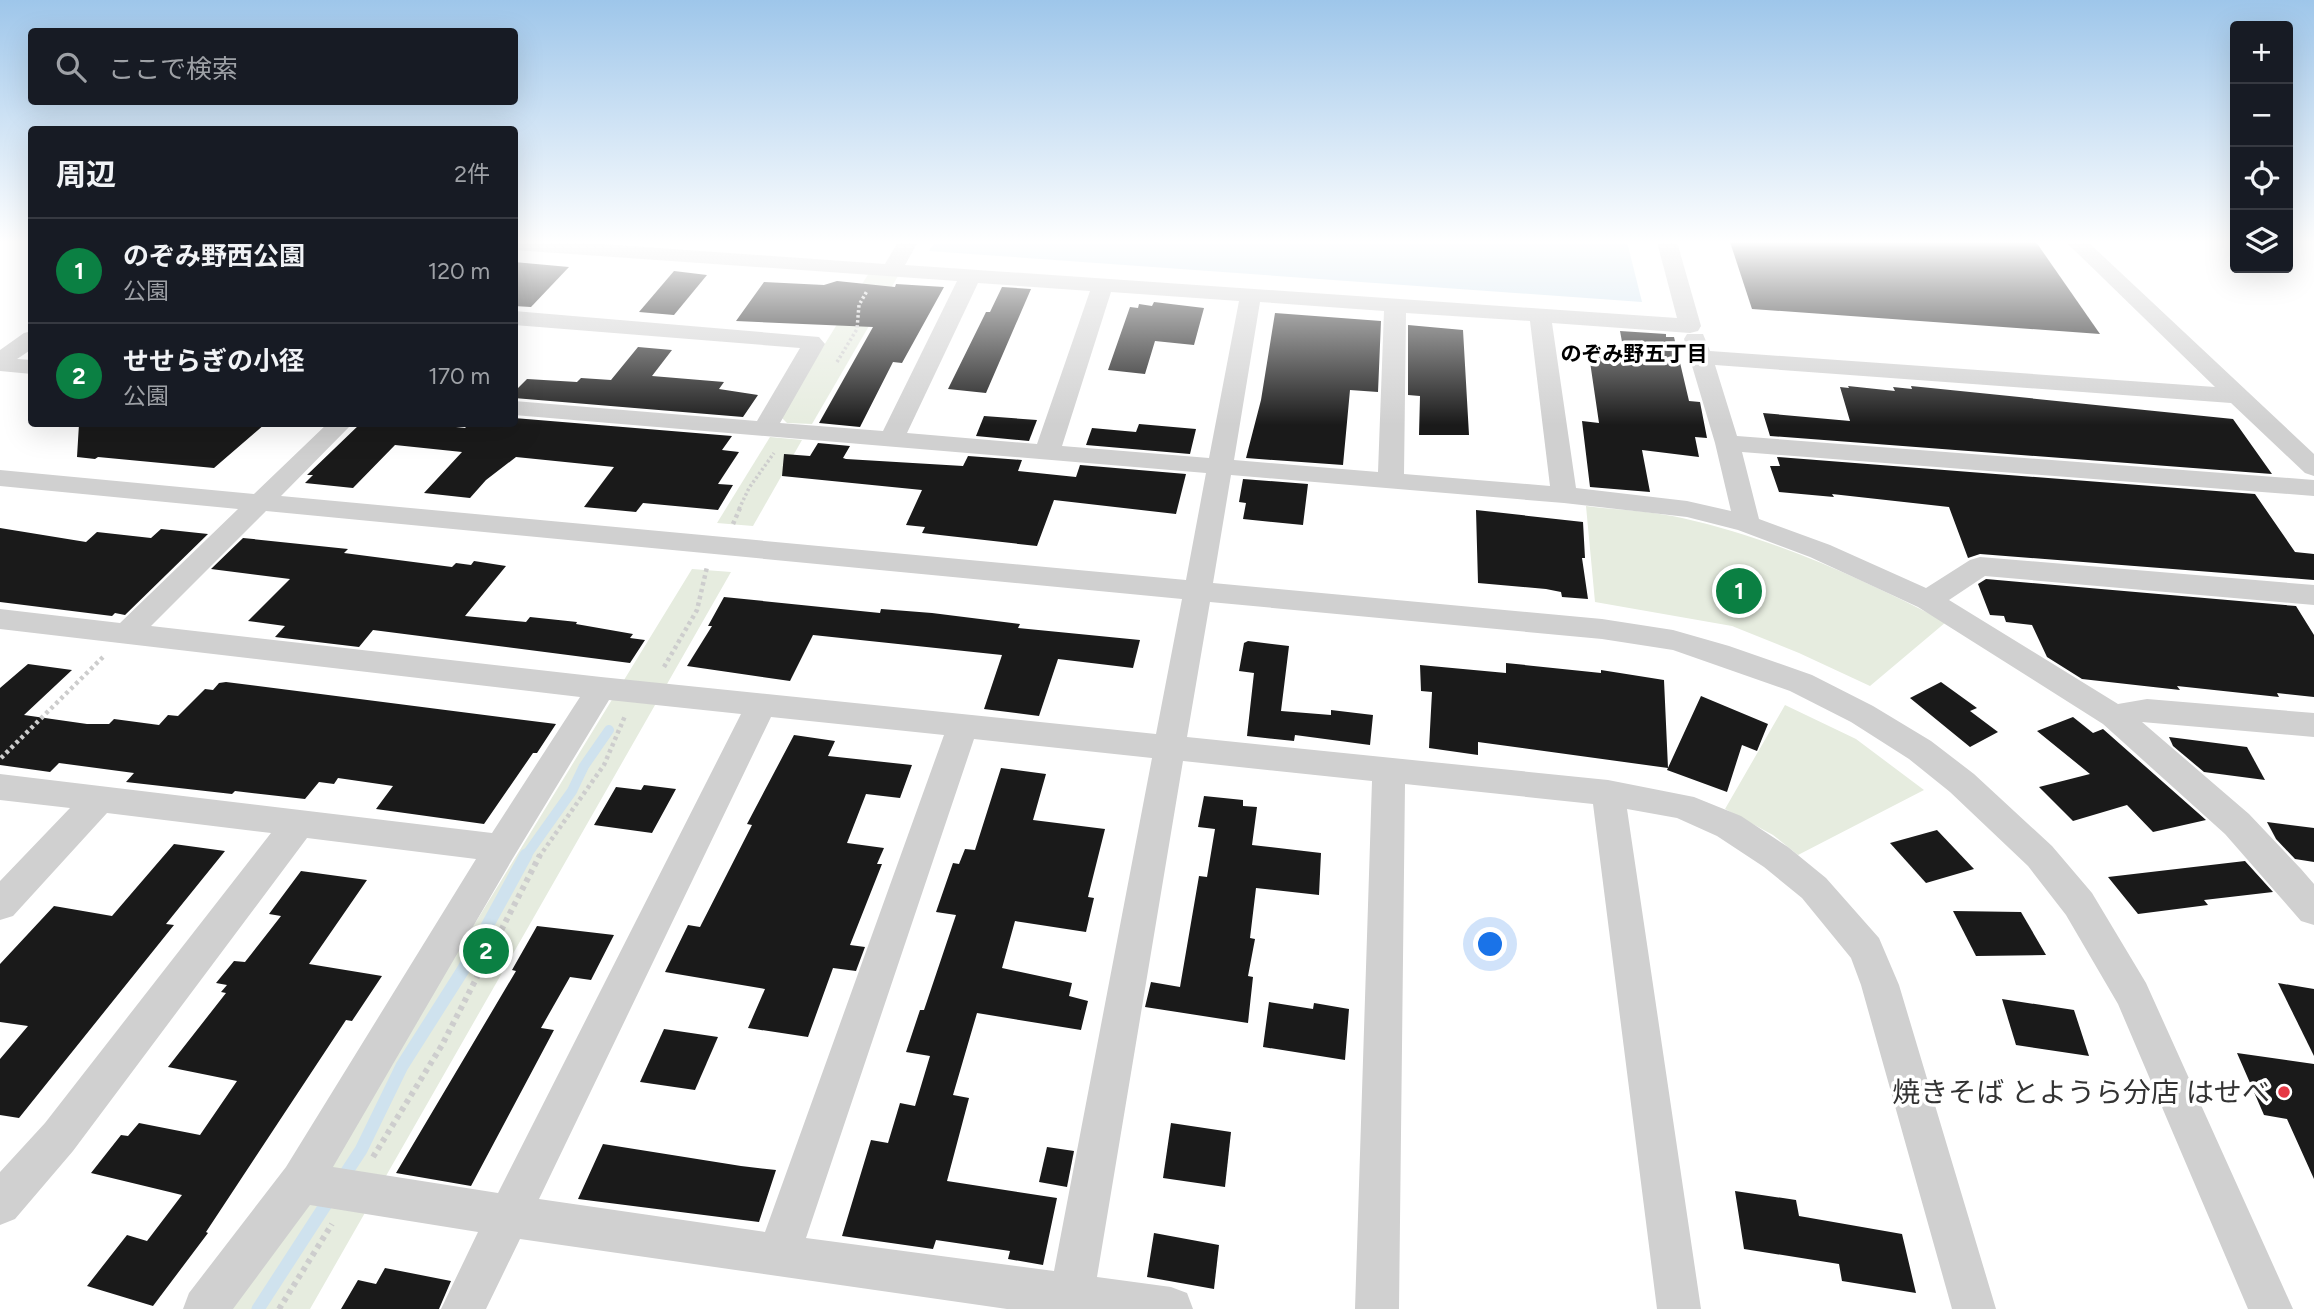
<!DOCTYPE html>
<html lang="ja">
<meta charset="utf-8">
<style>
body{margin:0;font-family:Figtree,"Noto Sans JP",sans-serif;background:#242831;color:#f1f3f6}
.controls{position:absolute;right:21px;top:21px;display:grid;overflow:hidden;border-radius:7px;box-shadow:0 7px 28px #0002}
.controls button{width:63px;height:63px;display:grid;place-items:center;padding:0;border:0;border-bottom:2px solid #363941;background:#171b24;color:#f1f3f6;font:35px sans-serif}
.you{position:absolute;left:1491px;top:945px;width:24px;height:24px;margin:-18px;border:5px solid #fff;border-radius:50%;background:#1a73e8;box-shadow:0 0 0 10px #1a73e833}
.badge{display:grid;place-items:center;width:46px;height:46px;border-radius:50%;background:#0b8043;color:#fff;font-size:23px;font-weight:700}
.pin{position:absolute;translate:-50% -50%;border:4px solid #fff;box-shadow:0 2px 7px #0006}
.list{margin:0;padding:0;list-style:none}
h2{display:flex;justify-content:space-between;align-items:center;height:91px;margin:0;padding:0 28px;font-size:30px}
h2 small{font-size:23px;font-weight:400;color:#9ea1a6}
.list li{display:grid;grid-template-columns:46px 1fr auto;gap:21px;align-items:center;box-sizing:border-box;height:105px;padding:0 28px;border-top:2px solid #363941}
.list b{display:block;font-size:26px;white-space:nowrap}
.list p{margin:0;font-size:23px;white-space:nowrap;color:#9ea1a6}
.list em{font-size:23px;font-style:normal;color:#9ea1a6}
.icon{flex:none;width:38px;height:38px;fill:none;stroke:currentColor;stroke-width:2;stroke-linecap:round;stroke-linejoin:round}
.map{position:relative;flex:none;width:2314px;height:1309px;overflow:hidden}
.search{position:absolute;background:#171b24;box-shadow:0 7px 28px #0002;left:28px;top:28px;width:490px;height:77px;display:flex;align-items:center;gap:18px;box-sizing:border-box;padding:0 24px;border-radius:7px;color:#9ea1a6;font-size:26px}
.panel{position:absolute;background:#171b24;box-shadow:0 7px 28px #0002;left:28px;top:126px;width:490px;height:301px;border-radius:7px}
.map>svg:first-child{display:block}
.green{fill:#e6ecdf}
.water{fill:#cfe2ee}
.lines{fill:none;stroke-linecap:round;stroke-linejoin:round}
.stream-far1{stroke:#cfe2ee;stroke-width:10}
.stream{stroke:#cfe2ee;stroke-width:13}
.building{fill:#1a1a1a}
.path-far2{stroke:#cdcdcd;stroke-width:3.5;stroke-dasharray:2.5 2.5;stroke-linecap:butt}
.path-far1{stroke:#cdcdcd;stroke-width:4.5;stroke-dasharray:3.5 3.5;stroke-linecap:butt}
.path{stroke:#cdcdcd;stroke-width:6;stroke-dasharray:4.5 4.5;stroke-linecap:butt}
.minor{fill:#d0d0d0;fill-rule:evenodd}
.poi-dot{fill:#e63946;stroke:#fff;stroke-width:2.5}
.labels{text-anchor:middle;stroke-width:7;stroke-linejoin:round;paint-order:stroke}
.far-neighbourhood-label{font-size:21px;font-weight:bold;fill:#000;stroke:#fff}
.near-poi-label{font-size:28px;fill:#333;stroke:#fff;text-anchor:end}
</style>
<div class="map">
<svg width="2314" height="1309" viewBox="0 0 2314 1309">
<rect width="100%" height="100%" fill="#fff"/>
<g class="green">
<polygon points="869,273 898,276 812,424 787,423 780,416"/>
<polygon points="770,437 802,440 753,526 717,523"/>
<path d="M1586,506C1617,510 1651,511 1682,518C1776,539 1860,578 1946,622L1870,686L1799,653L1732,626L1595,602Z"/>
<polygon points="692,569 731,572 310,1309 226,1309 300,1209"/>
<polygon points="1785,705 1856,739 1924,790 1798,855 1773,835 1725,809"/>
</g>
<polygon class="water" points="935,242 1627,242 1642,302 929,251"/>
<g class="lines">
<polyline class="stream-far1" points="525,857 572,791 584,766 609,730"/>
<g class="stream">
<polyline points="342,1179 361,1150 402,1066 463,970 526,855"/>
<polyline points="258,1309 330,1198"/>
</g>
</g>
<g class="building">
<polygon points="1730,242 2036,242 2100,334 1752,309"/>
<polygon points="514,262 569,267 531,307 514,306"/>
<polygon points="674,271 707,275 674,315 639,312"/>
<polygon points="837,281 895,287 896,284 944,287 902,363 893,362 860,427 819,423 873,327 736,321 764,282 824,285"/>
<polygon points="1002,287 1031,289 986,393 948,389 986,312 990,312"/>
<polygon points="1154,302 1204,308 1194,345 1155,341 1145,374 1108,370 1130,307 1138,308 1139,304 1152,306"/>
<polygon points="1275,313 1381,321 1378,392 1350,390 1343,465 1246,458 1261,400"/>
<polygon points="1408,325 1463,330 1469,435 1419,435 1420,396 1408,395"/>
<polygon points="1620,331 1666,334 1666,337 1674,337 1689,401 1700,402 1707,438 1695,437 1699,457 1642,450 1650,492 1590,487 1582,421 1599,423 1589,355 1625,358"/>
<polygon points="638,347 672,350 652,376 724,382 719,389 758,395 743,417 514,398 514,392 527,379 577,382 581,378 611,380"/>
<polygon points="1848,386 1895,391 1893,387 1912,389 1911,386 2233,419 2272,474 1770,436 1763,413 1850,421 1840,387 1849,388"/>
<polygon points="984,416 1037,420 1029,441 976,436"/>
<polygon points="514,418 732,436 722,450 739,452 718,484 733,485 718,510 643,503 636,512 584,507 614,467 516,457 486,480 470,498 424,493 462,452 395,445 353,488 305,483 313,475 307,475 360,424 429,424 465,428 469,424 514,426"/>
<polygon points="79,424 265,424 214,468 98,457 95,459 77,457"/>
<polygon points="1139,424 1196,429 1190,454 1086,445 1092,428 1136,432"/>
<polygon points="818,443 850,446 843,458 846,459 963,466 968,456 1022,460 1018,471 1076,477 1080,465 1186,474 1176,514 1054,500 1037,546 922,533 925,527 906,525 922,490 782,476 784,454 810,456"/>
<polygon points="1777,457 2255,494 2295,552 2314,554 2314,580 1980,554 1968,558 1949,507 1832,494 1834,497 1779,492 1770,466 1780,466"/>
<polygon points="1243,479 1308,484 1303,525 1243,519 1246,503 1239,502"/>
<polygon points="1476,510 1583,522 1585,558 1582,558 1588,599 1562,597 1561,592 1546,589 1478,583"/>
<polygon points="0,528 86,542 97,532 151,538 161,529 208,534 125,615 115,613 112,616 0,602"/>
<polygon points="243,538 348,549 344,553 452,567 456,563 471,565 474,561 506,566 465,616 526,622 530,617 577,622 576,624 633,634 630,638 645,640 630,663 373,630 359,647 275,637 285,626 248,621 290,579 211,569"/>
<polygon points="1986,579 2296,606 2314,635 2314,697 2277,693 2279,697 2177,686 2180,690 2082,679 2047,657 2032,625 2006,622 2004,616 1990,615 1978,584"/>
<polygon points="724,597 880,613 881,609 932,613 1020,624 1018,628 1140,640 1133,668 1058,659 1039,716 984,709 1002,655 813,635 790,681 687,666 712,626 708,626"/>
<polygon points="1248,641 1289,646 1281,711 1331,715 1331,710 1373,715 1370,745 1295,735 1294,741 1247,736 1254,673 1239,671 1244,643"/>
<polygon points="1506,663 1601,673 1601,670 1664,680 1668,768 1478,742 1478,755 1429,748 1432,692 1421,691 1420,665 1506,673"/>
<polygon points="28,664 72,670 24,715 87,724 109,724 114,719 159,725 168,715 178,716 205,689 213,690 219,683 226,682 556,724 537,753 533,753 484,824 376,809 393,786 338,778 334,784 319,782 305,799 235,791 232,794 126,782 134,773 59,763 50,772 0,765 0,688"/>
<polygon points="1941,682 1977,708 1970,711 1998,732 1970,747 1910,698"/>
<polygon points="1701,696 1768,724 1757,751 1742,745 1727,792 1667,770"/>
<polygon points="2073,717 2093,733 2103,729 2206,820 2153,832 2127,805 2073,821 2039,787 2090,774 2037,731"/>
<polygon points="794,735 835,741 828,756 912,765 900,798 866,794 847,843 884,848 877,864 882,864 850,945 865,947 856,971 833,968 808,1037 748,1028 765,989 665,972 688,925 700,927 752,825 747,824"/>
<polygon points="2169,737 2247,747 2265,780 2204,772 2173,746"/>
<polygon points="1001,768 1046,774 1033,820 1105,829 1088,897 1094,898 1086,932 1015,921 1002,968 1072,983 1069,996 1088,1001 1081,1030 977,1013 953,1095 969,1098 947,1181 1057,1198 1043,1265 1008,1259 1010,1251 936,1240 933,1249 842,1236 871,1140 888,1143 900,1103 915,1106 930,1056 906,1052 920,1010 924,1010 956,915 936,912 953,863 959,864 965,849 975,850"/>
<polygon points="644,785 676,789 652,833 594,825 616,787 641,790"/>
<polygon points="1204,796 1243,800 1243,806 1257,807 1252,845 1321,853 1319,895 1256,888 1250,938 1255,939 1248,976 1253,977 1248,1023 1145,1007 1151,982 1180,987 1199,876 1207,877 1215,829 1198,827"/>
<polygon points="2267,822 2314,828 2314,862 2295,859 2276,839"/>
<polygon points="1937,830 1974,869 1926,883 1890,843"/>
<polygon points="174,844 225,851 166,924 174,925 19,1118 0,1115 0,1059 28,1026 0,1022 0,964 54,906 112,916"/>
<polygon points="2245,861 2273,892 2204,900 2208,905 2138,914 2108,877"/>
<polygon points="301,871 367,880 309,964 382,976 352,1021 346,1020 206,1232 208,1233 153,1306 87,1286 127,1235 147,1241 182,1195 91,1173 121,1135 128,1136 139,1123 200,1135 237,1081 168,1067 226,993 221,992 227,985 216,983 234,961 245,962 281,916 269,914"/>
<polygon points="1953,911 2021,912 2046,955 1976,956"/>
<polygon points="537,926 614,935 591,980 570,977 541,1028 554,1030 471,1186 396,1173 516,971 512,970"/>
<polygon points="2278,983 2314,989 2314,1056"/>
<polygon points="2002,999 2074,1010 2089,1056 2016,1045"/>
<polygon points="1269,1002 1313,1009 1314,1003 1349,1009 1345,1060 1263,1047"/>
<polygon points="664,1029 718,1037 695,1090 640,1082"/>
<polygon points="2237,1053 2314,1064 2314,1179 2287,1119 2264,1115"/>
<polygon points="1171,1123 1231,1132 1225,1187 1163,1178"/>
<polygon points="603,1144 741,1166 776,1170 759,1222 578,1199"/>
<polygon points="1047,1147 1074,1151 1067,1187 1039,1182"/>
<polygon points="1735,1191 1796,1200 1799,1216 1902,1234 1916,1293 1842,1281 1839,1264 1744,1249"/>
<polygon points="1154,1233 1219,1245 1214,1289 1147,1277"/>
<polygon points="385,1268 451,1281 439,1309 341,1309 358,1280 376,1284"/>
</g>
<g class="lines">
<g class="path-far2">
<polyline points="837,362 857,329 859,305 867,291"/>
<polyline points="739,509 749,488 774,453"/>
</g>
<g class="path-far1">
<polyline points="733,524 740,508"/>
<polyline points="664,667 697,610 707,567"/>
<polyline points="1,758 104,656"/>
<polyline points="539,857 604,765 625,716"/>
</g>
<g class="path">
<polyline points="373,1157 442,1045 540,855"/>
<polyline points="279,1309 332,1224"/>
</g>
<g class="minor">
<path d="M514,242H575L885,264L898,242H918L905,265L1677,318L1657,242H1677L1701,326L1698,331L1690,333L1552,323L1576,488L1687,501L1731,511L1715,443L1684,339L1687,334H1703L1710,351L2215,387L2066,242H2088L2314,454V476L2305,473L2231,403L1715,365L1737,436L2314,480V496L1742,452L1759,519L1830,545L1926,588L1970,560L1980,557L2314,585V605L1985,576L1949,600L2118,704L2147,699L2314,713V737L2142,722L2249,814L2301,869L2314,884V925L2301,921L2225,834L2103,724L1918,607L1810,557L1738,530L1687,517L1564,503L1231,475L1213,583L1602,619L1673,630L1729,646L1812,675L1873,706L1931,741L1974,774L2052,846L2092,893L2146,983L2293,1309H2248L2118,1004L2066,915L2028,866L1950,792L1909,759L1851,722L1790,691L1673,650L1602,639L1210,602L1187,737L1608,780L1694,797L1741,816L1788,847L1826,878L1879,938L1899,985L1996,1309H1952L1861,985L1851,958L1802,898L1764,867L1717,836L1677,818L1627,809L1701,1309H1657L1593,804L1405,784L1399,1309H1355L1372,781L1183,761L1097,1277L1171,1287L1187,1293L1193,1309H1007L520,1239L486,1309H441L478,1232L310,1205L233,1309H183L189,1293L286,1167L476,859L307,838L73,1151L15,1219L0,1225V1172L45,1123L271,833L107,813L13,916L0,920V881L70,808L0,800V774L492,833L580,697L0,629V609L120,623L238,509L0,486V470L254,494L327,424H352L281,496L1186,580L1206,473L514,415V401L757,421L800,348L514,325V311L819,337L825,344L780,423L883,431L957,281L514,250ZM978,283L1090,291L1037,444L907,433ZM1111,292L1239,301L1209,458L1062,446ZM1260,302L1384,311L1378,472L1234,460ZM1406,313L1530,321L1550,486L1404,474ZM266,511L1182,599L1156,734L601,677L151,626ZM609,700L741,714L498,1193L333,1167L513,858ZM771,717L944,735L765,1232L539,1199ZM974,739L1152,758L1054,1271L806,1238Z"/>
<polygon points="32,331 32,349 17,359 32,360 32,374 0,371 0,350 24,333"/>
</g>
</g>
<linearGradient id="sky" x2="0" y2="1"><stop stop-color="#9ec6ea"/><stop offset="0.57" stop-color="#fff"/><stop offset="1" stop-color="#fff" stop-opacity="0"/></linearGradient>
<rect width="2314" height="425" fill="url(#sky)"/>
<circle class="poi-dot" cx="2284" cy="1092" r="7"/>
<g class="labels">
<g class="far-neighbourhood-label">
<text x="1634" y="361">のぞみ野五丁目</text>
</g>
<g class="near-poi-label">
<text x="2270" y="1102">焼きそば とようら分店 はせべ</text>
</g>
</g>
</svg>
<div class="controls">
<button>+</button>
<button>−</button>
<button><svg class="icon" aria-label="locate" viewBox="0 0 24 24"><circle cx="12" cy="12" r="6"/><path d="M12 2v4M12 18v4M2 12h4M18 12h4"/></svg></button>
<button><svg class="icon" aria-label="layers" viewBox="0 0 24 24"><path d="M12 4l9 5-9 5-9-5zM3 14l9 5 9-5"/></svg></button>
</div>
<div class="you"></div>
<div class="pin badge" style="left:1739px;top:591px">1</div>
<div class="pin badge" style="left:486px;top:951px">2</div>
<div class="search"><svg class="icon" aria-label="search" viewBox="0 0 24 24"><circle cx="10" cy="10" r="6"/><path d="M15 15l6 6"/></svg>ここで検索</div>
<section class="panel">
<h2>周辺<small>2件</small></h2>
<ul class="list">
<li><span class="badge">1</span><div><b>のぞみ野西公園</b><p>公園</p></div><em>120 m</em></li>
<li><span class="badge">2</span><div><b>せせらぎの小径</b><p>公園</p></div><em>170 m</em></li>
</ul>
</section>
</div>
